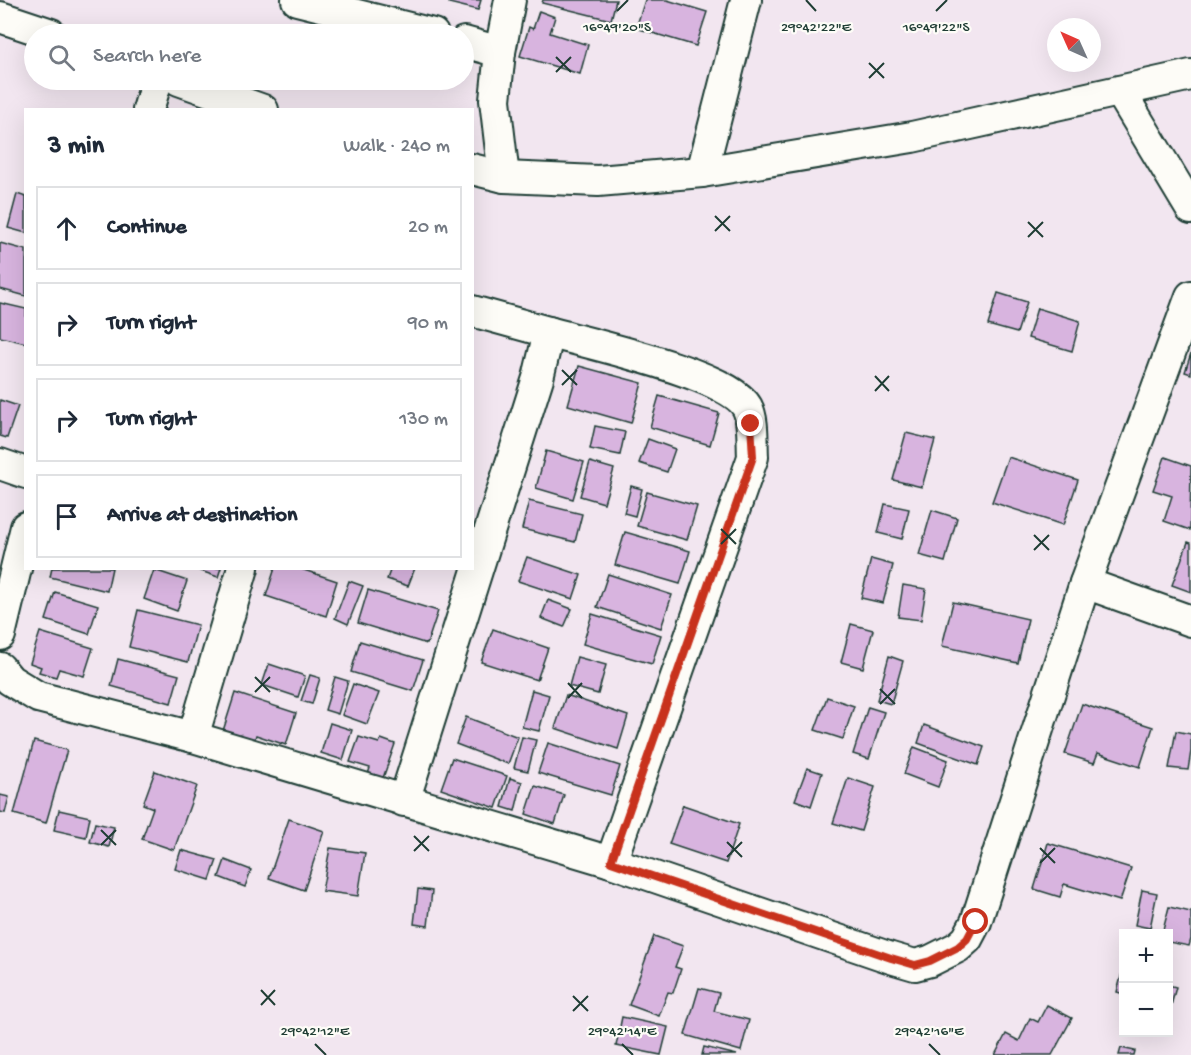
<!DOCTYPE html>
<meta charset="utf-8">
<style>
body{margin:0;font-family:"Gochi Hand",sans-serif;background:#f2f2f3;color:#1f2937}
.controls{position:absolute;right:18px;bottom:18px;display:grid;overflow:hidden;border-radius:0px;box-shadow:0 6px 24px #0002}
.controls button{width:54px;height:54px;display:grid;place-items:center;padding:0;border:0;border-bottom:2px solid #e0e1e3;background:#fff;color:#1f2937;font:30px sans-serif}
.compass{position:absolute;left:1047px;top:18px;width:54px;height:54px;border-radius:50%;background:#fff;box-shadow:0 6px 24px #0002;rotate:315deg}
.stop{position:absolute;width:18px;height:18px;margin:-14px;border:4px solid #c8321e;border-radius:50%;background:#fff}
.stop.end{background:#c8321e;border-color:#fff;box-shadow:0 2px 6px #0008}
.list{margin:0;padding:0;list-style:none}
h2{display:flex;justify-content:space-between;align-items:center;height:78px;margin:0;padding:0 24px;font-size:26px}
h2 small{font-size:20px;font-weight:400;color:#747a83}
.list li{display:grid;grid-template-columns:39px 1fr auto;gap:18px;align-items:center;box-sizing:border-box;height:84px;margin:0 12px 12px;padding:0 12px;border:2px solid #e0e1e3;border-radius:0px}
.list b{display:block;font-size:22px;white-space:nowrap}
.list em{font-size:20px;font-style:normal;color:#747a83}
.icon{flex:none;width:33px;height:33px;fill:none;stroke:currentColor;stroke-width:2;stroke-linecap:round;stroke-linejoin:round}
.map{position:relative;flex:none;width:1191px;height:1055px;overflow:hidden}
.search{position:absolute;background:#fff;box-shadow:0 6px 24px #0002;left:24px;top:24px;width:450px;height:66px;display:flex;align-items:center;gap:15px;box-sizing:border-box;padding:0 21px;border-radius:33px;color:#747a83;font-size:22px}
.panel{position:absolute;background:#fff;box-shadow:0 6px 24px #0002;left:24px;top:108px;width:450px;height:462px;border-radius:0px}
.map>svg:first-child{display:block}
.building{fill:#d8b4df;stroke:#1f3d34;stroke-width:1.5}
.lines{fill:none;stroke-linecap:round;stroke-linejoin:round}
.minor-casing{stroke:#1f3d34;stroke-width:34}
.minor{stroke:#fdfcf7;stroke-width:30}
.route{stroke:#c8321e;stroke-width:8}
.ticks{fill:none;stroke:#1f3d34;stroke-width:2}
.ticks-label{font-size:15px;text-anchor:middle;fill:#1f3d34;stroke:#fdfcf7;stroke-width:4.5;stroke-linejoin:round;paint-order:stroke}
</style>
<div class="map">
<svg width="1191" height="1055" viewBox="0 0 1191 1055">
<rect width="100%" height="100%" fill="#f2e6f0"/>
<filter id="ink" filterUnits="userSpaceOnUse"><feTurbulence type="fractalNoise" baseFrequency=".0167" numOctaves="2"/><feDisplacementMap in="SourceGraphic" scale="12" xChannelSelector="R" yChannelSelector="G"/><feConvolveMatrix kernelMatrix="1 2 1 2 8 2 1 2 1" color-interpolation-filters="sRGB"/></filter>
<g filter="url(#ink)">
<g class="building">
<polygon points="450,0 481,0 478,10 449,3"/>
<polygon points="543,0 616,0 611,20 542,3"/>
<polygon points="645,0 667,0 707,12 696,46 636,28"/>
<polygon points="539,11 555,17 550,33 588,45 580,74 520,56 529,27 533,29"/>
<polygon points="17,194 26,197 26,233 8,228"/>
<polygon points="0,243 26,250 26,296 0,289"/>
<polygon points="998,293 1027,302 1017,333 988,325"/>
<polygon points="0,303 26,309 26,343 0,337"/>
<polygon points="1037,308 1080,321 1072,351 1028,338"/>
<polygon points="1191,353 1191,374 1185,372"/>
<polygon points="579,366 642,383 631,423 568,405"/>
<polygon points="659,396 719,413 710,445 650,427"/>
<polygon points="0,400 18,406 7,438 0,436"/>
<polygon points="595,426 625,432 620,455 590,449"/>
<polygon points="906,433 935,440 922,487 893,480"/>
<polygon points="648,439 675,449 667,472 639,463"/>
<polygon points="546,451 584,462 573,499 536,488"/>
<polygon points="1008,457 1078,480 1063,525 992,502"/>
<polygon points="1165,457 1191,466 1190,530 1164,521 1172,496 1153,490"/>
<polygon points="590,462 614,469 604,503 580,496"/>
<polygon points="631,486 642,489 635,516 624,513"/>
<polygon points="647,492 697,506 687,540 637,526"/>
<polygon points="529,501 582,514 575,542 522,529"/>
<polygon points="885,504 909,509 902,539 878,533"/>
<polygon points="932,510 957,518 945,562 919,555"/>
<polygon points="625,532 690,551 680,584 615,565"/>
<polygon points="1188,542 1191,543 1191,592 1172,585"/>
<polygon points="527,557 581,575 573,599 518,581"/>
<polygon points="871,559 893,565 883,603 861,598"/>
<polygon points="52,568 112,568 107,591 50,577"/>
<polygon points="192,568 221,568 218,577"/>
<polygon points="275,568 298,568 337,581 326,616 266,596"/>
<polygon points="391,568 415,568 408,586 387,579"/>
<polygon points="154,570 187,581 177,611 144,599"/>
<polygon points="608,574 672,595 661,628 597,607"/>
<polygon points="349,581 363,586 348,624 335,618"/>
<polygon points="903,585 926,589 921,620 898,617"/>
<polygon points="368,590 438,611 427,644 358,623"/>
<polygon points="55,592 98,605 89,634 46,620"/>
<polygon points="548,600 572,609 564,627 541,618"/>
<polygon points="953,602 1028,619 1018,663 942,646"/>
<polygon points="138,610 198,625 188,662 129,647"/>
<polygon points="592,614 661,635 652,664 583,644"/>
<polygon points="851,624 873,630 863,668 841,662"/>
<polygon points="493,629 548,648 537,680 481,662"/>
<polygon points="40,632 93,648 84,676 59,669 56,677 39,672 41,667 30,663"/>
<polygon points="360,641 423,660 413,691 351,672"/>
<polygon points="889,656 903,661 891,704 877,700"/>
<polygon points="577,657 606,665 598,694 569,686"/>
<polygon points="118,659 179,675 171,703 111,686"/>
<polygon points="269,664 305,676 298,697 262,685"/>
<polygon points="310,675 320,678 312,704 301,701"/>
<polygon points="335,677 348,681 338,714 325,710"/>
<polygon points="353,684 379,693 367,724 342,715"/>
<polygon points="532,690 549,695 539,731 522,727"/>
<polygon points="235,693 296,713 286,745 256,735 252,747 223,731"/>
<polygon points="566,695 628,716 618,749 555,728"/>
<polygon points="827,697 854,706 843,739 815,730"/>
<polygon points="1082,704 1153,727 1140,767 1098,753 1094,763 1065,754"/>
<polygon points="868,707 884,712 869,759 853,754"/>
<polygon points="466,717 518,737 508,764 456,744"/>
<polygon points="330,723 352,730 343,760 321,753"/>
<polygon points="924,725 984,747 978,765 918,743"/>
<polygon points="1176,731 1191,734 1191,751 1188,770 1169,768"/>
<polygon points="359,737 379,743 381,739 395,744 383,778 368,774 370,768 350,762"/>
<polygon points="522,737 536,740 528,771 514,768"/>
<polygon points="34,741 67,750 46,823 14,814"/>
<polygon points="548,743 620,766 611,795 538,773"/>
<polygon points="914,747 948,760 938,787 904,774"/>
<polygon points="452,758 507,776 496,808 441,789"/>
<polygon points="807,768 822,773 811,806 795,800"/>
<polygon points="155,771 197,786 174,850 142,839 153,808 143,804"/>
<polygon points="510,778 522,782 515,811 502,807"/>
<polygon points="848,778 875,787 861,831 833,823"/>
<polygon points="535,786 564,795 555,824 526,814"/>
<polygon points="0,795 9,797 5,813 0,812"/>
<polygon points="683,805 739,824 726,863 669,844"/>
<polygon points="59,810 90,817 86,837 54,830"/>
<polygon points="289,819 324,831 304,890 269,878"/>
<polygon points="95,823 114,827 109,847 90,842"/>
<polygon points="1048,843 1131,868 1120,901 1064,884 1060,897 1034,889"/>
<polygon points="330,848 365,853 358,896 322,891"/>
<polygon points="181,850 217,860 210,880 175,869"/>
<polygon points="225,860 251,870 245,887 219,877"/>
<polygon points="418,889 432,891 428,926 414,924"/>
<polygon points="1142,890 1157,893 1150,928 1135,925"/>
<polygon points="1169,907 1191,912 1191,939 1189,946 1168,942 1168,934 1162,934"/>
<polygon points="654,936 683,946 675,967 681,969 673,993 668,992 659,1016 629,1005"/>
<polygon points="1124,965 1124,994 1117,992"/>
<polygon points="1168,985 1176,987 1168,1017"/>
<polygon points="699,988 719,993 714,1011 749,1020 741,1051 685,1035"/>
<polygon points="1047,1005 1072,1018 1052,1055 995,1055 1006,1034 1019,1041 1030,1018 1038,1022"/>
<polygon points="622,1017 668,1027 661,1055 616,1046"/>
<polygon points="704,1047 737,1055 702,1055"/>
<polygon points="1121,1048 1135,1051 1134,1055 1119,1055"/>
</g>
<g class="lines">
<defs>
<g id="minor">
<polyline points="297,0 433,34"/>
<polyline points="0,17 51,34"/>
<polyline points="464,42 500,52"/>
<polyline points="179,80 263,110"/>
<polyline points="1120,91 1191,209"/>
<polyline points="148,110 157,80"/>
<polyline points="472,169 504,177 598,181 702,172 912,137 1191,75"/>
<polyline points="702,172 746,0"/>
<polyline points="504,177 495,100 500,52 510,0"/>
<path d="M472,311C498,318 522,325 548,332C587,343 729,374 747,407C754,420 752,442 753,457L611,862"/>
<polyline points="0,464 26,473"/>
<polyline points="1085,583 1191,621"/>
<polyline points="0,635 26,527"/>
<polyline points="0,668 10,680 38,697 193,737 611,862 891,958 915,965 930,961 958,947 967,939 976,922 1085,583 1191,296"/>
<polyline points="193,737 243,568"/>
<polyline points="404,801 538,378 549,332"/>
</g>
</defs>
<use href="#minor" class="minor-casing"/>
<use href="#minor" class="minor"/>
</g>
</g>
<g class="lines" filter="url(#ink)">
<polyline class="route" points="751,424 753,457 611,862 891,958 915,965 930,961 958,947 967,939 976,922"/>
</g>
<path class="ticks" d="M806,0L816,11M617,11L628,0M936,11L947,0M556,57L571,72M869,63L884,78M556,72L571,57M869,78L884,63M715,216L730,231M1028,222L1043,237M715,231L730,216M1028,237L1043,222M562,370L577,385M875,376L889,391M562,385L577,370M875,391L889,376M721,529L736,544M1034,535L1049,550M721,544L736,529M1034,550L1049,535M255,677L270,692M568,683L582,698M880,689L895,704M255,692L270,677M568,698L582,683M880,704L895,689M101,830L116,845M414,836L429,851M727,842L742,857M101,845L116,830M1040,848L1055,863M414,851L429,836M727,857L742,842M1040,863L1055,848M261,990L275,1005M573,996L588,1011M261,1005L275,990M573,1011L588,996M315,1044L326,1055M622,1044L633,1055M929,1044L940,1055"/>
<g class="ticks-label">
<text x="617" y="31">16°49'20"S</text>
<text x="816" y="31">29°42'22"E</text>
<text x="936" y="31">16°49'22"S</text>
<text x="315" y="1035">29°42'12"E</text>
<text x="622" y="1035">29°42'14"E</text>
<text x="929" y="1035">29°42'16"E</text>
</g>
</svg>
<div class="controls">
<button>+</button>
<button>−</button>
</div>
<svg class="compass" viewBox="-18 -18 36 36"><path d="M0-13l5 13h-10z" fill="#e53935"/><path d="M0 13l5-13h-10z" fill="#747a83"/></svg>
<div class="stop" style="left:976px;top:922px"></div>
<div class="stop end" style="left:751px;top:424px"></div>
<div class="search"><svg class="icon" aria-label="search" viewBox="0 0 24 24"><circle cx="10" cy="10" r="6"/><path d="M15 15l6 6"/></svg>Search here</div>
<section class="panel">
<h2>3 min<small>Walk · 240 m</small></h2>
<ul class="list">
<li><svg class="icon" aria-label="ahead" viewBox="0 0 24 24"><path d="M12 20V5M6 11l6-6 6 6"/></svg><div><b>Continue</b></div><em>20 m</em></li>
<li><svg class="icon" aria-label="right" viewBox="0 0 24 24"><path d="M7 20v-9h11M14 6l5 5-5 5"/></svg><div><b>Turn right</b></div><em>90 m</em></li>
<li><svg class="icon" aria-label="right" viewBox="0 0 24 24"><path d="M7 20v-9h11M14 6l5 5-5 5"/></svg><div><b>Turn right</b></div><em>130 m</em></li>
<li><svg class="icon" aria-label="arrive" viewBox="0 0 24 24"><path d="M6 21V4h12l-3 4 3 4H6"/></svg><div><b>Arrive at destination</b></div></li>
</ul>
</section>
</div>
